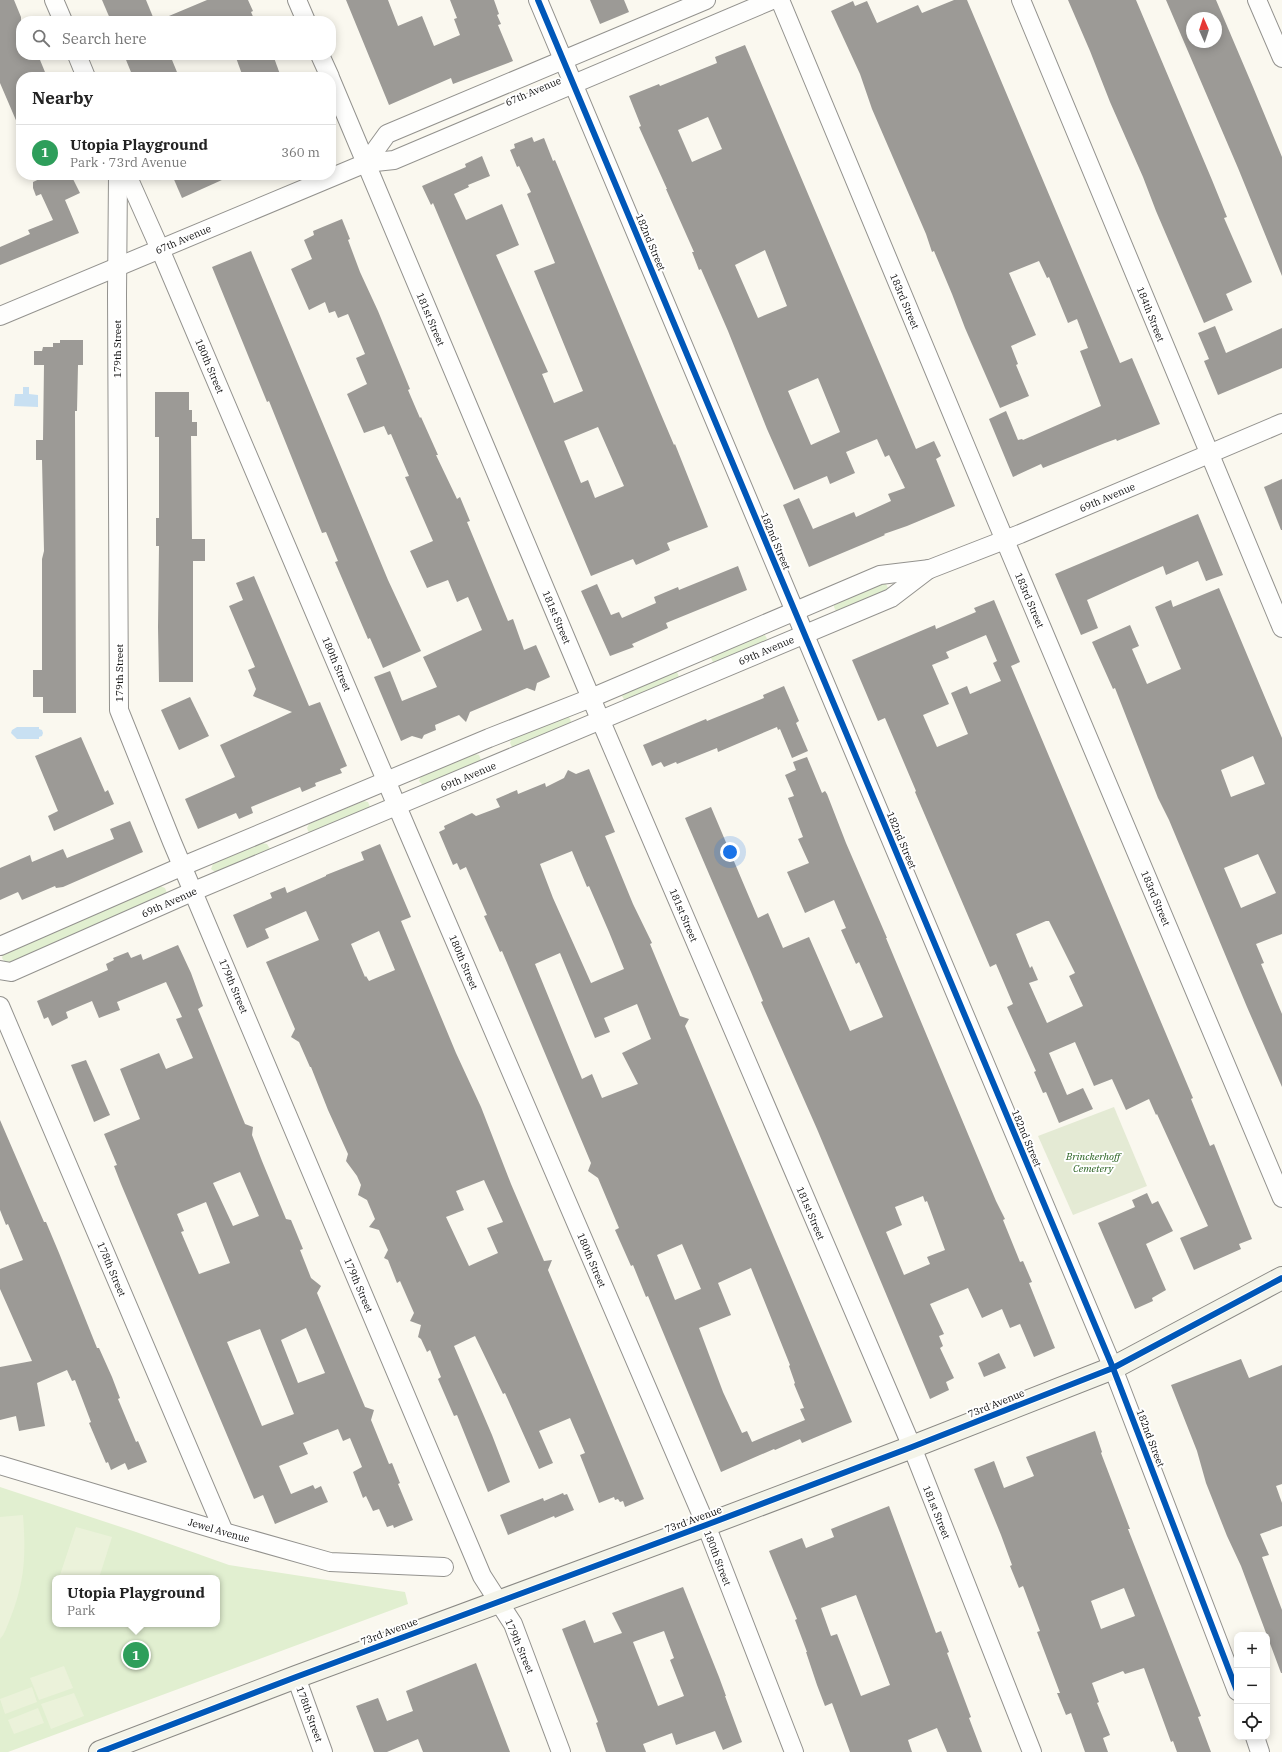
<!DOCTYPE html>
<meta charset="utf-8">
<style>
body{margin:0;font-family:"IBM Plex Serif",serif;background:#f2f2f2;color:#222}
.controls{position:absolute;right:12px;bottom:12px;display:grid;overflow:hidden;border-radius:8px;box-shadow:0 2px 10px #0003}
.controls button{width:36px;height:36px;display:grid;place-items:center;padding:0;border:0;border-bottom:1px solid #e0e0e0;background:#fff;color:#222;font:20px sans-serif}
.compass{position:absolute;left:1186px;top:12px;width:36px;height:36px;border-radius:50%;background:#fff;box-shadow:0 2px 10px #0003;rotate:357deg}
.you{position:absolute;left:730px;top:852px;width:14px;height:14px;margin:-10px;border:3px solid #fff;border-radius:50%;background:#1a73e8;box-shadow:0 0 0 6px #1a73e833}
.badge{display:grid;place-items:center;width:26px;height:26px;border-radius:50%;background:#d93025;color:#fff;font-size:13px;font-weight:700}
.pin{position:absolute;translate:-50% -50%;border:2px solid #fff;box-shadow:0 1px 4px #0006}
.popup{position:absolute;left:52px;top:1575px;width:168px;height:52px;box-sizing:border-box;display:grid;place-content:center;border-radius:8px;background:#fff;filter:drop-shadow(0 1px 3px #0005);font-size:13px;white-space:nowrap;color:#767676}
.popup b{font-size:15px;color:#222}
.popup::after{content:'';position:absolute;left:50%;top:100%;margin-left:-8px;border:8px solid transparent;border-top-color:#fff}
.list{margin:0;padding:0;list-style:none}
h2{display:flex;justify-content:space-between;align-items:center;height:52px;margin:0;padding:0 16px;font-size:17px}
h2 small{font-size:13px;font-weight:400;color:#767676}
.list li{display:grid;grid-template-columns:26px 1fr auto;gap:12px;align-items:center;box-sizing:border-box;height:56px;padding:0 16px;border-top:1px solid #e0e0e0}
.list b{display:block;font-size:15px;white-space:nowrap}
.list p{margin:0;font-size:13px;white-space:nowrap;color:#767676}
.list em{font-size:13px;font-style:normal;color:#767676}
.icon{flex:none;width:22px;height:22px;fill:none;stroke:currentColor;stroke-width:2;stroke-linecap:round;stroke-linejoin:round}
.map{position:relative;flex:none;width:1282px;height:1752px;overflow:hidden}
.search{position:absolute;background:#fff;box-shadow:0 2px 10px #0003;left:16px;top:16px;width:320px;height:44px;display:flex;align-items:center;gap:10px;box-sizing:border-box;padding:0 14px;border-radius:16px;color:#767676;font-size:15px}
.panel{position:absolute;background:#fff;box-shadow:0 2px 10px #0003;left:16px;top:72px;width:320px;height:108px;border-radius:16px}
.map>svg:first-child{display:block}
.green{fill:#e1efd0;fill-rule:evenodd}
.cemetery{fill:#e4ead4}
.pitch{fill:#ebf2da}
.water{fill:#c8e0f2}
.building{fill:#9c9a96;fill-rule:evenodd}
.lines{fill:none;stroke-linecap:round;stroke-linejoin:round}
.street-casing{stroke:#93928e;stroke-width:20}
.secondary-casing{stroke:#8a8985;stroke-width:24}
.street{stroke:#fefefd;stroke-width:18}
.secondary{stroke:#f4f4e9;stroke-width:22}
.cycleway-casing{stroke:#fff;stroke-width:8}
.cycleway{stroke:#0057b8;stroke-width:6}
.labels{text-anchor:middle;stroke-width:4;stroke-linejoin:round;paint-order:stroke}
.street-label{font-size:10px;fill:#0c0c0c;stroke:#fff}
.park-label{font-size:10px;font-style:italic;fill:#28611f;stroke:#fff}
</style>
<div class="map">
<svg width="1282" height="1752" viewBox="0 0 1282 1752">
<rect width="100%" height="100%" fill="#faf8ef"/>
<g class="green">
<polygon points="881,582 886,584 888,588 888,592 841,612 836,611 834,607 834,602"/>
<polygon points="758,633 765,635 767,639 765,643 718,663 713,662 711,658 713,653"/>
<polygon points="670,672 677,672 679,677 676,682 625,701 622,696 625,691"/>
<polygon points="562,716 569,717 571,721 569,727 517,748 512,747 510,743 512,738"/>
<polygon points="475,754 479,755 481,760 479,765 425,787 419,781 421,776"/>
<polygon points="364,801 368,802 370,807 368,812 313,834 309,833 307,828 309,824"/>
<polygon points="262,843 267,844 270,849 267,853 218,874 211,869 213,864"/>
<polygon points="160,886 165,888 167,893 164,898 12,962 5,962 2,958 4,952 155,887"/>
<path d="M0,1487L136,1532L229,1565L405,1592L408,1604L8,1752H0ZM55,1578H217V1624H55Z"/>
</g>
<polygon class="cemetery" points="1114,1107 1147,1186 1073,1215 1038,1136"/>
<g class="pitch">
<path d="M23,1515C26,1556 25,1581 10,1619C7,1626 5,1634 0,1639V1517Z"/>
<polygon points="76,1527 112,1537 99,1578 59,1578"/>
<polygon points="64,1666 73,1688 39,1700 30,1678"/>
<polygon points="32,1687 37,1702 5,1714 0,1699"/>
<polygon points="74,1693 84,1716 51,1729 41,1704"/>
<polygon points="38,1708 44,1723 14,1734 8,1720"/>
</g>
<g class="water">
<polygon points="23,387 29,387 29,394 38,395 38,407 14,406 15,394 23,394"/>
<polygon points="17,727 39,727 39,729 42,730 43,733 42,736 39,737 39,739 17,739 11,733 12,730"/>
</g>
<g class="building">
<polygon points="0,0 14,0 21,17 21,55 38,55 47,77 21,77 21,132 0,83"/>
<polygon points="102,0 146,0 153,17 143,21 111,21"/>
<polygon points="207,0 248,0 253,11 251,12 255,21 157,21"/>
<polygon points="346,0 388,0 398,26 422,16 434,46 460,35 454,19 457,18 450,0 494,0 499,14 497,15 501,24 498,25 513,61 453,84 451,78 389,105"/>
<polygon points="590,0 624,0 629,12 600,24"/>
<polygon points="954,0 967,0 1120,363 1132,358 1160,424 1117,441 1116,439 1105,443 1043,468 1041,464 1013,477 989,419 1006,411 1018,440 1022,439 1023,440 1101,406 1080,351 1088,348 1077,319 1068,323 1049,277 1047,278 1039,261 1009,273 1036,335 1011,346 1018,364 1016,365 1029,396 1000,408 965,328 952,294 934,251 932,252 926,234 872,109 860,74 831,11 853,1 855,6 867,1 877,23 918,5 922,13"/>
<polygon points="1068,0 1136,0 1212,180 1227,217 1224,218 1252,282 1226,294 1233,310 1204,323 1156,211 1143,177 1110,102 1090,51"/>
<path d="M1166,0H1216L1253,87L1282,157V276L1238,168ZM1192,18H1216V42H1192Z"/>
<path d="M745,45L916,449L934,441L941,456L936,459L955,506L907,526L884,534L885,535L809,567L783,505L799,498L813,529L854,512L856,517L891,501L888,494L905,488L889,455L885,457L877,439L846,452L855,473L830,484L827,476L794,490L767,429L728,331L701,269L699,270L692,252H694L666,189H667L639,127L641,126L629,96L659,84L660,86L717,63L715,57ZM708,117L722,149L692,162L678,130ZM765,250L787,306L758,318L735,265ZM818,378L840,432L811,445L788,391Z"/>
<polygon points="124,55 170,55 179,77 133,77"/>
<polygon points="235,55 273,55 281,77 243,77"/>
<path d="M532,137L534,142L544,138L553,161L555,160L660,412L674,445L675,444L708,527L667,543L670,550L636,565L633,559L591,576L433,203L431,205L422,186L466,167L465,164L482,156L490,176L468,185L469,187L454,194L466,220L502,204L519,245L496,255L548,372L542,374L554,403L583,391L534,271L555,263L527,194L531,192L519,166L517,167L510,150L515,148L514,144ZM598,427L624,486L595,498L588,480L581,483L564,441Z"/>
<polygon points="48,175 71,175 80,193 65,200 79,233 0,265 0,247 30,234 28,230 53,220 41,194 36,196 33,188 33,182"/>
<polygon points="172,175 233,175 182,198"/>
<polygon points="342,219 350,239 348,240 360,272 378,311 410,389 408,390 420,418 421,417 438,455 436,455 457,499 460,497 470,521 467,522 508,621 513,619 524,650 536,645 550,677 537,683 535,691 527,688 470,712 466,722 459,715 435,725 436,730 424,735 422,739 412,736 401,741 374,677 390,671 402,701 437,687 423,657 482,630 468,597 457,602 448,580 427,588 410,551 433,541 405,477 409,476 391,434 388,435 384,426 364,433 347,394 367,384 356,358 365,354 348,314 338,318 335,311 329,313 325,302 309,310 291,269 312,259 304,240 314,235 313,231"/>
<polygon points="251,251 388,580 421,651 383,668 370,638 368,639 335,562 338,561 326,532 322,533 269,401 267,402 243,343 212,267"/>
<polygon points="1215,326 1226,353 1282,328 1282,368 1218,395 1204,361 1209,359 1198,333"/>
<polygon points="60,340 83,340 83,365 78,365 77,411 75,411 76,713 43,713 43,697 33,697 33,670 42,670 42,559 44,551 42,460 36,460 36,440 43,440 44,365 34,365 34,351 42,351 43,347 53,347 53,343 60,343"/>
<polygon points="155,392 189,392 189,410 192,410 192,422 197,422 197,436 191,436 192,539 205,539 205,561 193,561 193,682 159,682 158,627 159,546 156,546 156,518 159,518 159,437 155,437"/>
<polygon points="1282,479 1282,530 1281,530 1264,487"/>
<polygon points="1198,514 1223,575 1206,581 1198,561 1166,575 1163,566 1131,580 1087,600 1098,628 1081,635 1055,574"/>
<polygon points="738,566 747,590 666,623 668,628 632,644 634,647 610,656 581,591 597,584 611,615 619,612 622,618 656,603 654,597 678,587 679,590"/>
<polygon points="254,576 309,706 320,702 347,766 340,769 342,773 315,783 316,786 302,792 300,787 251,807 253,813 239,819 236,813 198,829 185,799 235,777 220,745 292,712 253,696 256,689 248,670 255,667 229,606 243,600 236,583"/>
<path d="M1219,588L1282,738V934L1256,944L1264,963L1261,964L1282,1014V1087L1247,1007L1169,820L1158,798L1115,688L1113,689L1092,642L1130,625L1139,646L1132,649L1147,684L1181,669L1155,607L1171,600L1173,607ZM1253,756L1265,784L1231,797L1221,770ZM1258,854L1276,893L1241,908L1224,868Z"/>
<path d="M994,600L1020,662L1011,666L1193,1098L1191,1099L1210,1146L1214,1144L1252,1239L1239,1244L1241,1249L1194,1270L1180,1238L1208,1226L1157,1114L1156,1115L1149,1099L1126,1110L1112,1079L1094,1086L1075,1042L1049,1053L1067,1095L1083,1088L1093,1109L1059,1123L1046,1092L1043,1093L1034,1072L1036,1071L1007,1007L1013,1004L996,964L990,967L915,792L916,791L885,718L878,721L852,660L935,625L936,629L976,612L974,608ZM986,635L997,661L993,663L1001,681L970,694L967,686L951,693L968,734L937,747L923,715L949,704L932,665L949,658L946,652ZM1046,921H1049L1075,973L1069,976L1083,1006L1047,1023L1029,983L1038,980L1032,966L1030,968L1016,934Z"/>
<polygon points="784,686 799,721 796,723 808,751 792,758 780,729 778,730 777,727 718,752 717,748 677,764 676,762 664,767 661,762 652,766 643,745 706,719 707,721 764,698 763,695"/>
<polygon points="190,697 209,736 179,750 161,710"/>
<polygon points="81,737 105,792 108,790 114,804 54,831 48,816 58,811 35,756"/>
<path d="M807,757L822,793L825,791L827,794L846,843L887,938H886L996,1201L1005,1219L1003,1220L1020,1262L1023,1261L1032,1282L1029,1283L1055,1348L1034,1357L1020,1324L1010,1328L1002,1309L982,1318L968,1288L930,1304L944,1334L939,1336L943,1346L940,1348L954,1378L946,1382L949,1390L930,1399L817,1129L761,1002L763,1001L751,972L685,818L711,807L758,918L768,913L783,948L809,937L850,1031L883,1017L859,962L856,964L841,930L846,928L834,900L805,913L787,872L809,863L798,839L803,837L788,798L794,796L785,775L796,770L793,762ZM923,1196L925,1202L927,1201L945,1250L927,1257L930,1264L904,1275L886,1232L902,1225L895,1207Z"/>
<path d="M589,769L615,832L605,836L633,904L652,943L650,944L680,1016L689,1019L685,1026L852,1422L802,1443L800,1439L775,1450L774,1449L721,1472L648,1296L646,1297L633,1265L631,1266L615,1230L619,1228L598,1178L588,1171L591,1163L502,951L500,952L484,916L487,915L466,867L460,870L457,863L453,865L439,832L445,829L444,826L472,813L476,816L500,807L496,799L517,790L518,794L545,783L546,787L564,778L568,770L576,774ZM572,851L587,887L589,886L609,932L624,969L591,983L553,898L540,864ZM560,953L595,1038L610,1032L604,1018L637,1004L651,1039L622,1053L638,1084L602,1098L592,1074L582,1079L535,964ZM682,1244L701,1289L675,1300L657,1255ZM751,1268L790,1365L789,1366L795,1383L794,1384L804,1408L800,1409L805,1420L752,1442L747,1431L742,1433L723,1392L699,1328L731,1315L718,1283Z"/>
<polygon points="130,821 143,852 63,887 56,888 55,886 22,900 18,892 0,900 0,868 30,855 32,862 63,849 67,858 114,839 110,829"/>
<path d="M380,844L411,917L401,921L456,1053L481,1107L511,1184L544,1261L552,1260L548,1270L644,1499L625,1507L623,1501L620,1502L618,1499L615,1500L614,1497L599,1503L580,1455L585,1453L570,1418L539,1431L553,1463L539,1469L505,1393L503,1394L475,1336L454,1346L492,1435L510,1482L488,1492L457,1415L454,1416L438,1379L441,1377L430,1350L427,1352L421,1339L418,1337L421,1325L410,1321L414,1313L400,1281L397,1283L388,1260L384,1258L388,1250L379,1230L369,1227L375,1219L367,1200L358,1195L361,1185L357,1176L346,1161L348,1154L328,1110L311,1067H310L299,1042L291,1037L295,1029L266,962L319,940L306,911L265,929L269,938L247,948L233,915L272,898L270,893L285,887L287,893L326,876V875L364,860L361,852ZM379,931L395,970L369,981L366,976L365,977L351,944ZM484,1180L503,1222L487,1228L498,1253L469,1266L446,1217L464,1210L456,1191Z"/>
<path d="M178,945L191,973L203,1006L198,1009L240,1112L245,1124L253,1127L252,1135L262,1161L286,1219L291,1220L303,1249L300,1250L311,1278L321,1286L317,1293L365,1407L374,1410L371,1420L389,1464L392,1463L400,1483L398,1484L413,1520L394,1528L393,1525L387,1527L379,1509L373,1511L366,1496L363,1498L353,1472L362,1467L350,1438L343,1441L338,1429L303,1443L308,1454L279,1466L291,1494L313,1485L315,1489L321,1486L328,1502L275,1524L263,1495L254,1499L121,1184L114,1166L117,1165L104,1134L140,1119L120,1069L159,1053L166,1069L193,1058L176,1019L182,1017L166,982L117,1002L120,1010L99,1018L92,1001L66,1012L68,1018L52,1026L48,1017L44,1019L37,1001L108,970L106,964L114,960L113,958L128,952L131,958L141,954L143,960ZM240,1172L259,1216L233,1226L213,1183ZM206,1202L230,1263L199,1274L181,1232L184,1231L177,1214ZM306,1328L325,1373L298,1383L281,1340ZM260,1329L294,1414L262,1426L227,1342Z"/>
<polygon points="86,1060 110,1115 94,1122 71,1065"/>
<polygon points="0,1120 44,1222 46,1222 59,1253 97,1348 99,1348 112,1377 120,1398 118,1399 136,1442 138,1441 147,1462 128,1470 125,1463 111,1470 108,1462 106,1463 89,1423 91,1422 75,1380 72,1381 67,1370 37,1383 45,1426 19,1431 16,1416 0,1420 0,1367 32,1361 0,1289 0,1269 23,1260 8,1224 6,1225 0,1210"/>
<polygon points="1147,1193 1152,1204 1158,1201 1173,1231 1146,1244 1166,1290 1152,1298 1153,1301 1135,1309 1098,1223 1135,1207 1132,1200"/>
<polygon points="999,1353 1006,1368 984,1377 978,1363"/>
<polygon points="1241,1359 1249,1378 1282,1365 1282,1484 1276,1486 1282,1503 1282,1526 1260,1534 1269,1555 1262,1557 1282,1610 1282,1673 1281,1673 1241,1566 1227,1536 1206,1483 1197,1451 1171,1385"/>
<path d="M1095,1431L1102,1452L1101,1453L1130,1529H1128L1201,1716L1198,1717L1211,1752H1177L1173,1741L1171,1742L1144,1668L1125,1674L1123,1671L1092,1683L1099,1702L1097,1703L1110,1735L1103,1738L1108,1752H1085L1071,1713L1066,1715L1057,1693H1060L1037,1632L1040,1631L1023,1586L1019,1588L1010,1566L1012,1565L1001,1535L974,1469L994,1461L1004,1488L1034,1476L1026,1457ZM1124,1588L1135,1616L1101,1629L1091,1601Z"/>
<polygon points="563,1493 564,1495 567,1494 574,1510 555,1518 554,1516 508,1535 500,1515 543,1498 544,1501"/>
<path d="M889,1506L936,1633L941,1631L949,1652L947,1653L971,1717L969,1718L982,1752H947L937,1728L908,1740L912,1752H850L832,1703L825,1706L817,1685L806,1652H807L795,1620L797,1619L769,1551L802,1538L806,1548L834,1537L831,1529ZM856,1595L890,1685L861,1696L837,1634L831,1636L821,1608Z"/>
<path d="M683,1587L719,1677L726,1696H725L742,1742L723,1750L715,1731L676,1745L672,1733L643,1744L646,1752H606L596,1723L598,1722L562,1629L585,1620L594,1643L622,1633L612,1613ZM664,1631L674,1658L670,1660L684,1696L658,1706L633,1642Z"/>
<polygon points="476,1663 510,1752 423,1752 418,1739 387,1752 374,1752 356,1706 378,1698 387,1721 413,1711 406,1691"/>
</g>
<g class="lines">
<defs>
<g id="street">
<polyline points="54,0 63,21"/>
<polyline points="297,0 306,21"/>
<polyline points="538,0 1113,1368 1237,1691"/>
<polyline points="780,0 993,512 1282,1198"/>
<polyline points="1021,0 1282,628"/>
<polyline points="1257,0 1282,58"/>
<polyline points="77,55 86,77"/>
<polyline points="320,55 330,77"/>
<polyline points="331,80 585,684 912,1447 1032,1752"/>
<polyline points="366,163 387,134 706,0"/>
<polyline points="118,175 117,295 119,710 172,842 482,1576 513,1624 561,1752"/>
<polyline points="127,175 160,249 408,832 706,1525 794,1752"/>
<polyline points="0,316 366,163 394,160 772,0"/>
<polyline points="0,946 183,866 489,738 591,698 880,575 930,569 1020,534 1282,423"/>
<polyline points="0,970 11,972 194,891 891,598 929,569"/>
<polyline points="0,1006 224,1532"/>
<polyline points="0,1465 224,1532 330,1562 444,1567"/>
<polyline points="296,1677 323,1752"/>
<polyline points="1255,1737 1260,1752"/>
</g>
<polyline id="secondary" points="100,1752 296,1677 706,1525 912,1447 1113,1368 1282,1278"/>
</defs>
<use href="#street" class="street-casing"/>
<use href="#secondary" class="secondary-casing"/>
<use href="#street" class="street"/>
<use href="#secondary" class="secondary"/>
<defs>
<g id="cycleway">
<polyline points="538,0 1113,1368 1237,1691"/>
<polyline points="100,1752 296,1677 706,1525 912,1447 1113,1368 1282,1278"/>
</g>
</defs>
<use href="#cycleway" class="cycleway-casing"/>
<use href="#cycleway" class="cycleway"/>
</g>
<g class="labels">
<g class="street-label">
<text transform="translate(533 91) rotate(-23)" y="4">67th Avenue</text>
<text transform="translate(183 239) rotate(-23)" y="4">67th Avenue</text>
<text transform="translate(651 242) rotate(67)" y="4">182nd Street</text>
<text transform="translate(905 301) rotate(67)" y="4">183rd Street</text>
<text transform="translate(1151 314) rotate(68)" y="4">184th Street</text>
<text transform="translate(431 319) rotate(67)" y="4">181st Street</text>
<text transform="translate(117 349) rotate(-90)" y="4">179th Street</text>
<text transform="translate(210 366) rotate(67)" y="4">180th Street</text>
<text transform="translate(1107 497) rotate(-23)" y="4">69th Avenue</text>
<text transform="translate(776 541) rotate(67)" y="4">182nd Street</text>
<text transform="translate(1030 600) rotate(67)" y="4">183rd Street</text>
<text transform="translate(557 617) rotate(67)" y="4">181st Street</text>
<text transform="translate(766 650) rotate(-23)" y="4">69th Avenue</text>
<text transform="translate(337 664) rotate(67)" y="4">180th Street</text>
<text transform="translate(119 673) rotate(-90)" y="4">179th Street</text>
<text transform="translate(468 776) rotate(-23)" y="4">69th Avenue</text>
<text transform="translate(902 840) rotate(67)" y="4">182nd Street</text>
<text transform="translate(1156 898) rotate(67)" y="4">183rd Street</text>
<text transform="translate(169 902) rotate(-24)" y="4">69th Avenue</text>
<text transform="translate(684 915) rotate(67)" y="4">181st Street</text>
<text transform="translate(464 962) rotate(67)" y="4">180th Street</text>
<text transform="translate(234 986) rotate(67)" y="4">179th Street</text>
<text transform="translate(1027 1138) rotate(67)" y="4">182nd Street</text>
<text transform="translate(811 1213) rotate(67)" y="4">181st Street</text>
<text transform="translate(592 1260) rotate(67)" y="4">180th Street</text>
<text transform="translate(112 1269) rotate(67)" y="4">178th Street</text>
<text transform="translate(359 1285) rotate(67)" y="4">179th Street</text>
<text transform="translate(996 1403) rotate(-22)" y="4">73rd Avenue</text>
<text transform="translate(1151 1438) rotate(69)" y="4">182nd Street</text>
<text transform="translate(937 1512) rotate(68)" y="4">181st Street</text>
<text transform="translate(693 1519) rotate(-20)" y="4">73rd Avenue</text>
<text transform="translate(219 1530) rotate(16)" y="4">Jewel Avenue</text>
<text transform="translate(718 1558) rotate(69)" y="4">180th Street</text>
<text transform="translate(389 1631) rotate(-21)" y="4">73rd Avenue</text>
<text transform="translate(520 1646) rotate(67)" y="4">179th Street</text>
<text transform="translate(310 1714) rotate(70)" y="4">178th Street</text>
</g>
<g class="park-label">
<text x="1093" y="1160">Brinckerhoff<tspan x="1093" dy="12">Cemetery</tspan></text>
</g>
</g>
</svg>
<div class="controls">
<button>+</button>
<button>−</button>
<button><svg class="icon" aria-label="locate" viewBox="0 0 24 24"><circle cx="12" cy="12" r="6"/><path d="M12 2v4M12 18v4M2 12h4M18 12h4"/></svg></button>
</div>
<svg class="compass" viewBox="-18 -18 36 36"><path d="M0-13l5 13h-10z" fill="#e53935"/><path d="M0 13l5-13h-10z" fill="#767676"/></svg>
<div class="you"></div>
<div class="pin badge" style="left:136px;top:1655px;background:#2e9e5b">1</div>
<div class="popup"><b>Utopia Playground</b>Park</div>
<div class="search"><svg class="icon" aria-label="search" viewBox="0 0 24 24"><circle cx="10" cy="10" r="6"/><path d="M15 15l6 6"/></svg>Search here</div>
<section class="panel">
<h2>Nearby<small></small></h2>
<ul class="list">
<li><span class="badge" style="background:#2e9e5b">1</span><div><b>Utopia Playground</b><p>Park · 73rd Avenue</p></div><em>360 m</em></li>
</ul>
</section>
</div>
